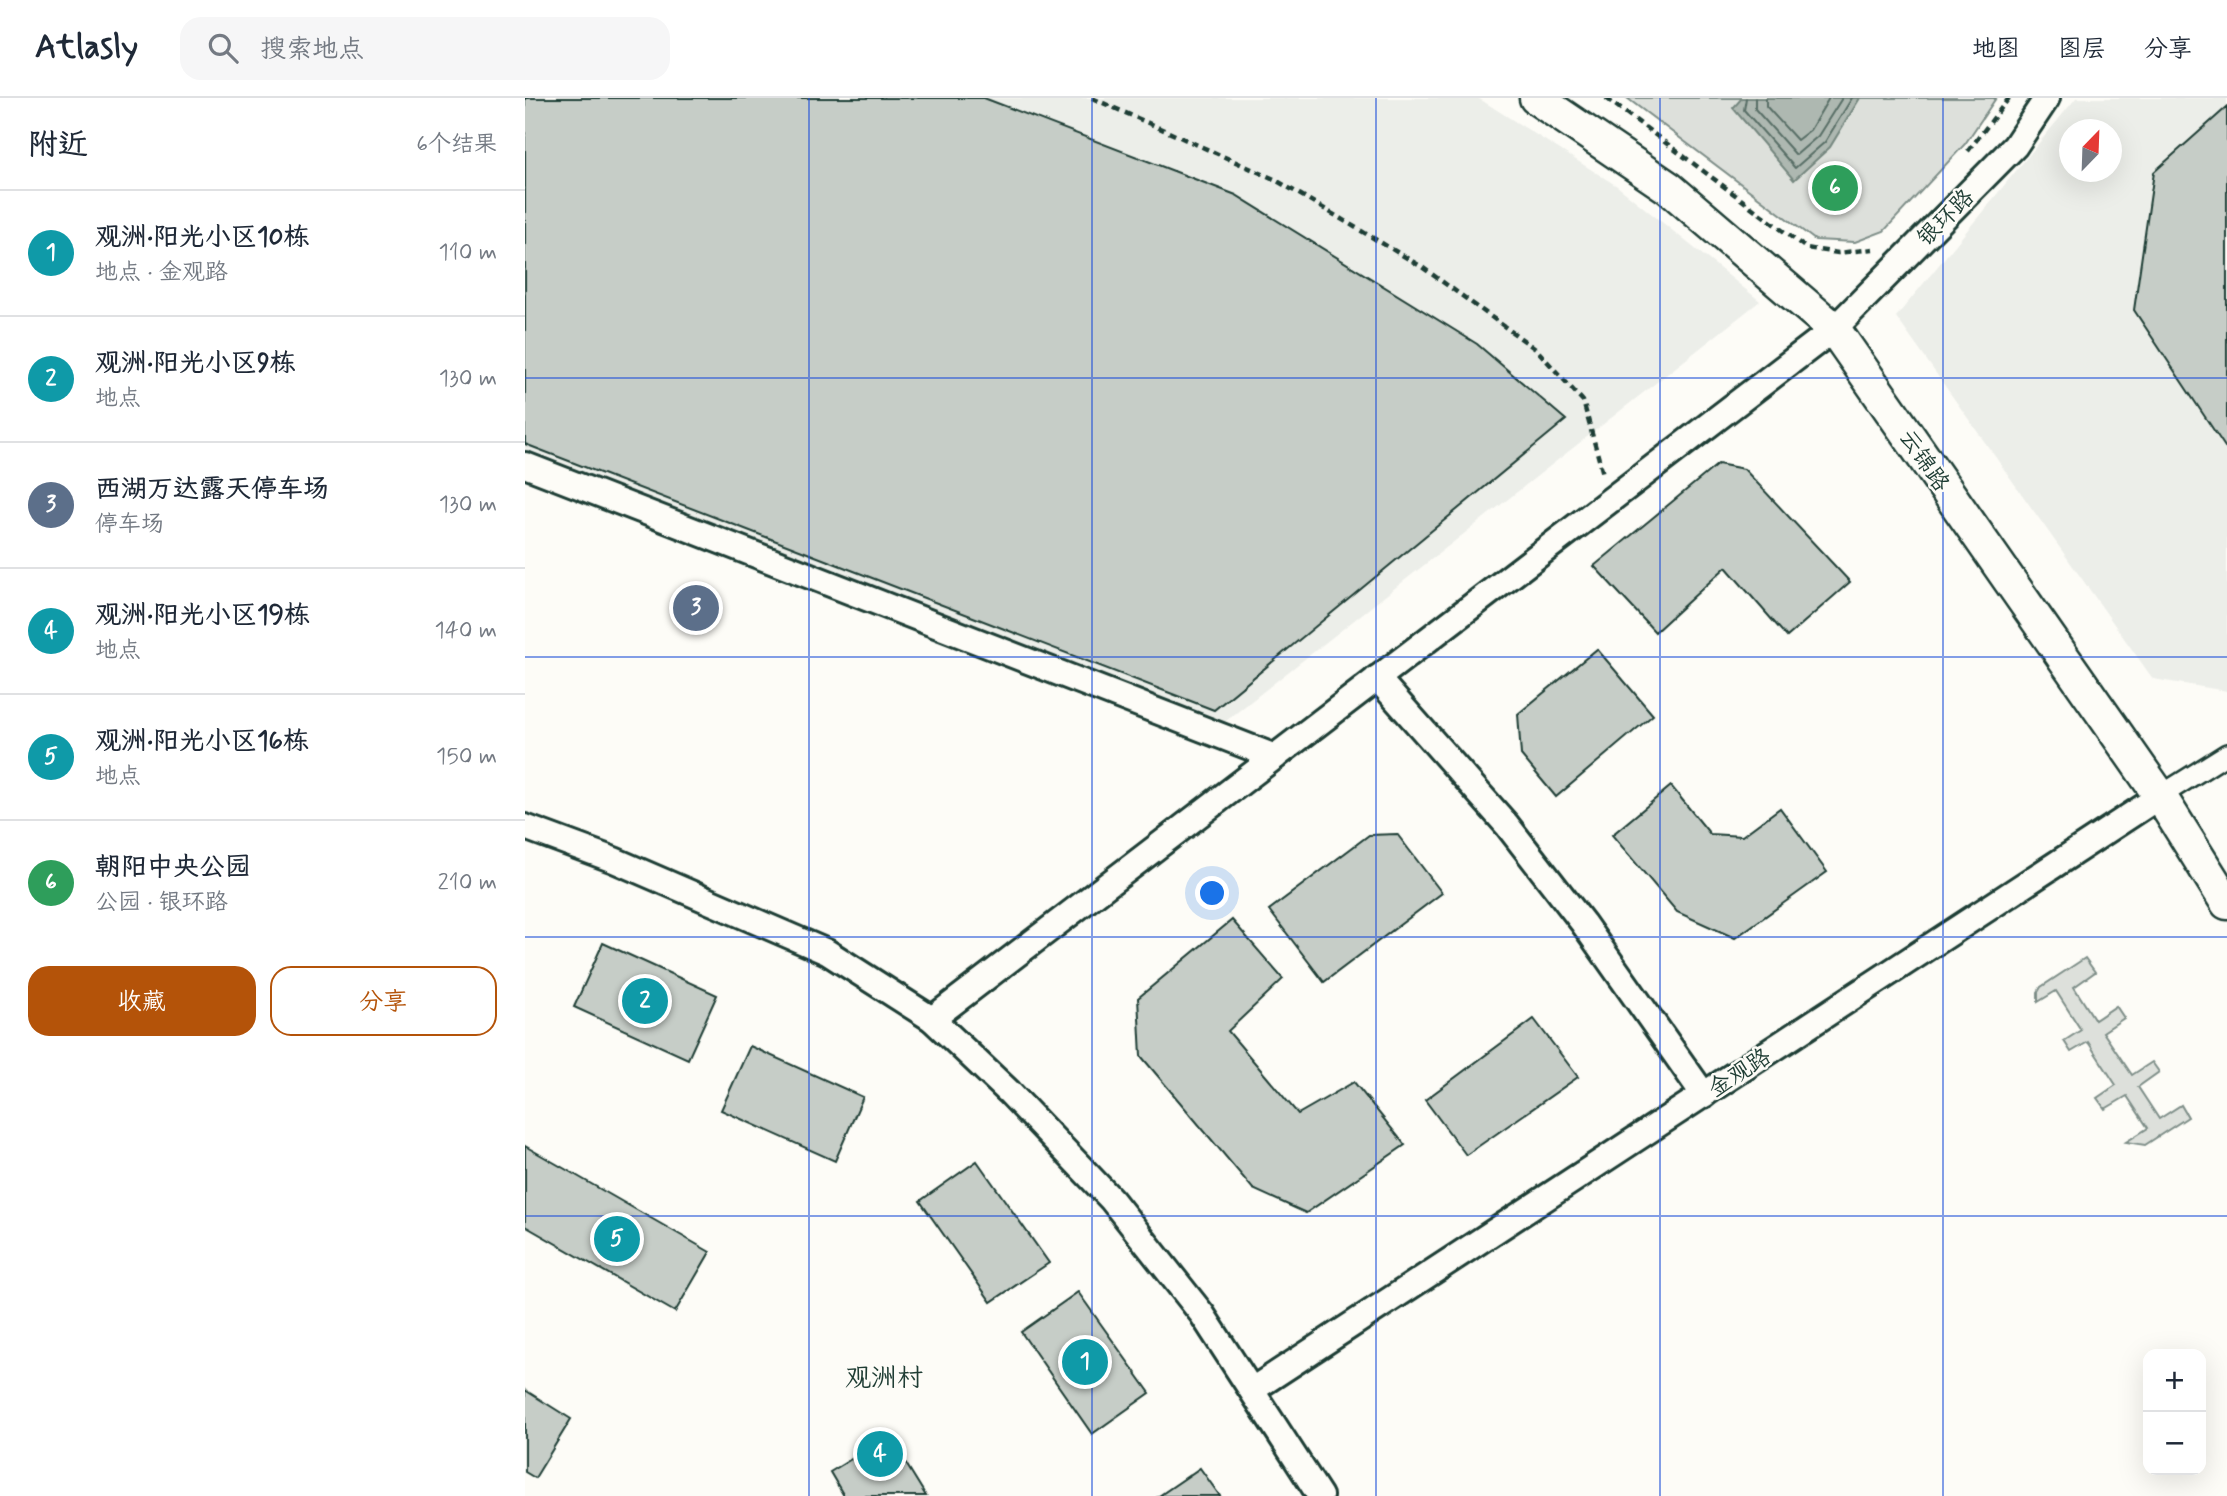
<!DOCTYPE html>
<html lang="zh">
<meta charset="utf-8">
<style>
body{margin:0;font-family:Mynerve,"LXGW WenKai TC",sans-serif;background:#f6f6f7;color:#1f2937}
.controls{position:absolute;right:21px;bottom:21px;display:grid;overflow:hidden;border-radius:14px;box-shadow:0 7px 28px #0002}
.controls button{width:63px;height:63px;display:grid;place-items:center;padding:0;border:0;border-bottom:2px solid #e0e1e3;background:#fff;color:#1f2937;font:35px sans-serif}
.compass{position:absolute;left:1534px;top:21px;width:63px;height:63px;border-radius:50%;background:#fff;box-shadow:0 7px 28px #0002;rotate:23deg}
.you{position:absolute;left:688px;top:796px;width:24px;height:24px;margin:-18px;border:5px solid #fff;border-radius:50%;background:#1a73e8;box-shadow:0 0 0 10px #1a73e833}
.badge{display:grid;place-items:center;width:46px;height:46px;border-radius:50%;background:#b45309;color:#fff;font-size:23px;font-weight:700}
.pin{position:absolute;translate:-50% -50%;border:4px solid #fff;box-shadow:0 2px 7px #0006}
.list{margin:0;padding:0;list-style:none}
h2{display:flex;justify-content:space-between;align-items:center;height:91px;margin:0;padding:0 28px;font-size:30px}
h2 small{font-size:23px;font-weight:400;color:#747a83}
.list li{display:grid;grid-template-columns:46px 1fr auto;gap:21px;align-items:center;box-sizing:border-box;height:126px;padding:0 28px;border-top:2px solid #e0e1e3}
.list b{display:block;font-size:26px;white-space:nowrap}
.list p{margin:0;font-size:23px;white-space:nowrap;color:#747a83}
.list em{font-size:23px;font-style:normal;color:#747a83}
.actions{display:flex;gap:14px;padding:21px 28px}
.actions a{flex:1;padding:16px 0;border:2px solid #b45309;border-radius:21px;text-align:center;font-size:24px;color:#b45309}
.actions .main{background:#b45309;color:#fff}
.icon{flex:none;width:38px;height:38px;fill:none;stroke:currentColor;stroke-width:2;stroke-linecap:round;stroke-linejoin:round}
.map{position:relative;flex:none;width:1702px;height:1398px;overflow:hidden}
header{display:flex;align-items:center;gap:42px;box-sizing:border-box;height:98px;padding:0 35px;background:#fff;border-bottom:2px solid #e0e1e3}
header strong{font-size:33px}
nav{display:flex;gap:38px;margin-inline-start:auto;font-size:24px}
.search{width:490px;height:63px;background:#f6f6f7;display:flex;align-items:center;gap:18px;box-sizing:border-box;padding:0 24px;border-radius:21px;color:#747a83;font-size:26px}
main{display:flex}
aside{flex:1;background:#fff}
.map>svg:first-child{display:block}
.built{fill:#eceee9;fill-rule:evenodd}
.green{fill:#dde0db;stroke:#7e8e88;stroke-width:2}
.water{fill:#aeb8b1;stroke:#75877f;stroke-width:2}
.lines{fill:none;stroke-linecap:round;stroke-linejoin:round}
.shore{stroke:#586e66;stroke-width:2}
.building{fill:#c6cdc7;stroke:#1f3d34;stroke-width:2}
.pedestrian-casing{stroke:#1f3d34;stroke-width:24}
.minor-casing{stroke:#1f3d34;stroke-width:30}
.tertiary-casing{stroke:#1f3d34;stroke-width:37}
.path{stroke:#1f3d34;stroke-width:4.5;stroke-dasharray:7 5;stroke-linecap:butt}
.pedestrian{stroke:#fdfcf7;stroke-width:19}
.minor{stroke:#fdfcf7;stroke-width:24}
.tertiary{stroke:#fdfcf7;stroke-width:32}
.grid{fill:none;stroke:#1d4ed8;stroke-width:2;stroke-opacity:0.55}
.labels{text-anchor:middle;stroke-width:5;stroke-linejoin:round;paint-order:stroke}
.street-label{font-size:23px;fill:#1f3d34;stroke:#fdfcf7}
.quarter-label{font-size:26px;fill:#1f3d34;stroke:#fdfcf7}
</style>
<header>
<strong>Atlasly</strong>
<div class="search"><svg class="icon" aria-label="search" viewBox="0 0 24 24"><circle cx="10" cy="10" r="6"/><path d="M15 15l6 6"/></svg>搜索地点</div>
<nav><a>地图</a><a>图层</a><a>分享</a></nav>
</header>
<main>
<aside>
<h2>附近<small>6个结果</small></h2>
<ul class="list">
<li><span class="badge" style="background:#0f9aa8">1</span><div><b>观洲·阳光小区10栋</b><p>地点 · 金观路</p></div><em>110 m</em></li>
<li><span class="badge" style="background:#0f9aa8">2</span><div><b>观洲·阳光小区9栋</b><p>地点</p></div><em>130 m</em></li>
<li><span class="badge" style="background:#5c6f8a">3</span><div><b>西湖万达露天停车场</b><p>停车场</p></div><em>130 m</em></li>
<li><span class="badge" style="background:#0f9aa8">4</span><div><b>观洲·阳光小区19栋</b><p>地点</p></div><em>140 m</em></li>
<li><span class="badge" style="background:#0f9aa8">5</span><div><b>观洲·阳光小区16栋</b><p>地点</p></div><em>150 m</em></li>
<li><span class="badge" style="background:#2e9e5b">6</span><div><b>朝阳中央公园</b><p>公园 · 银环路</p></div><em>210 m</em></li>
</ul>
<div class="actions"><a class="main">收藏</a><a>分享</a></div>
</aside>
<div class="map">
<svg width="1702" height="1398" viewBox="0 0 1702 1398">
<rect width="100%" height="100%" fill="#fdfcf7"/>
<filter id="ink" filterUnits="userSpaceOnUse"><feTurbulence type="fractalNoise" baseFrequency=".0143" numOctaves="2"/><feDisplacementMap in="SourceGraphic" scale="14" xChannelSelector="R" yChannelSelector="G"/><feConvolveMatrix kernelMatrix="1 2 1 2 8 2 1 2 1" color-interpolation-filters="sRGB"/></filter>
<g filter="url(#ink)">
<g class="built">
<polygon points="0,0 953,0 1092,88 1235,203 692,630 0,359"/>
<path d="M1551,0H1702V593L1628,581L1371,219ZM1545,32H1587V74H1545Z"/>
</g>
<g class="green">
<polygon points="1102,0 1471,0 1440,46 1359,133 1330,144 1290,142"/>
<polygon points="1560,860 1570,874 1549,889 1570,922 1591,908 1599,920 1578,934 1607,977 1627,964 1634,974 1613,989 1634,1021 1656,1007 1663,1019 1620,1047 1601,1044 1623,1030 1602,998 1580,1011 1572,1000 1591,987 1563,944 1546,954 1539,943 1556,932 1531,893 1513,904 1513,894 1516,889"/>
</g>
<polygon class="water" points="1217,0 1335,0 1305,49 1269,82 1208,10"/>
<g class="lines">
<g class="shore">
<polyline points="1221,0 1219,12 1270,70 1300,44 1327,0"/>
<polyline points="1230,0 1230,11 1271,57 1293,38 1317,0"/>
<polyline points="1241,0 1241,8 1272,42 1285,32 1304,0"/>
</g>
</g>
<g class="building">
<polygon points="0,0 459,0 711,97 952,246 1041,322 689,612 0,346"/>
<polygon points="1702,9 1702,352 1609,212 1629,74"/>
<polygon points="1193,366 1219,371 1325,484 1262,539 1201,469 1130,534 1069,468"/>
<polygon points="1072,551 1128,617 1031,699 996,657 993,616"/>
<polygon points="1146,688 1185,736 1217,738 1255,710 1302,774 1210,840 1152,814 1087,737"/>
<polygon points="872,736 917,795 799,884 744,812 844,737"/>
<polygon points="707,822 758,881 703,933 773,1016 829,984 880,1047 781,1115 728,1091 616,958 613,900"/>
<polygon points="78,845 192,897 163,961 49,909"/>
<polygon points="1009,921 1053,979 941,1057 900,1002"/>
<polygon points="225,948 338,999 310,1063 196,1012"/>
<polygon points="0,1048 185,1154 150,1214 0,1128"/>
<polygon points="452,1063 524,1165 466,1204 395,1103"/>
<polygon points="553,1194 625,1295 567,1336 496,1234"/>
<polygon points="0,1292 46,1321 10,1380 0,1374"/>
<polygon points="364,1338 401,1398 319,1398 305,1374"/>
<polygon points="675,1370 695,1398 634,1398"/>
</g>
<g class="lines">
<defs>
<polyline id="pedestrian" points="1635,698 1702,656"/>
<g id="minor">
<polyline points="0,367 750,659"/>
<polyline points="852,580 982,727 1058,825 1179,997"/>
<polyline points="0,729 89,762 302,854 407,921 484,994 587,1102 677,1216 795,1398"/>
<polyline points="407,921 1309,231 1490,48 1522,0"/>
<polyline points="727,1292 1635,698"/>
</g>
<polyline id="tertiary" points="1011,0 1144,90 1309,231 1635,698 1702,805"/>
</defs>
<use href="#pedestrian" class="pedestrian-casing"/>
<use href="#minor" class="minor-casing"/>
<use href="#tertiary" class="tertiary-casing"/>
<g class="path">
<polyline points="567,0 749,81 897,169 1012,252 1058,303 1078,376"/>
<polyline points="1081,0 1281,150 1313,155 1348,151"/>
<polyline points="1443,53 1484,0"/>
</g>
<use href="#pedestrian" class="pedestrian"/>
<use href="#minor" class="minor"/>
<use href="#tertiary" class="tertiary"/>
</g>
</g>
<path class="grid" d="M284,0V1398M567,0V1398M851,0V1398M1135,0V1398M1418,0V1398M0,280H1702M0,559H1702M0,839H1702M0,1118H1702"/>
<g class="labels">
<g class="street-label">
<text transform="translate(1420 119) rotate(-45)" y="8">银环路</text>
<text transform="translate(1400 362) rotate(55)" y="8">云锦路</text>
<text transform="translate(1214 974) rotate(-33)" y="8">金观路</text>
</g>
<g class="quarter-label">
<text x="359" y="1288">观洲村</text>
</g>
</g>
</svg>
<div class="controls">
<button>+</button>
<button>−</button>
</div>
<svg class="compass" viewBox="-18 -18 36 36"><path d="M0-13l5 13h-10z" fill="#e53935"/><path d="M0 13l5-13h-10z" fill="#747a83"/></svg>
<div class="you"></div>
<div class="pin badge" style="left:560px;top:1264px;background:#0f9aa8">1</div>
<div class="pin badge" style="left:120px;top:903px;background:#0f9aa8">2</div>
<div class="pin badge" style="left:171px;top:510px;background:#5c6f8a">3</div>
<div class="pin badge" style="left:355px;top:1356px;background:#0f9aa8">4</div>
<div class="pin badge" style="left:92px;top:1141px;background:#0f9aa8">5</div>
<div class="pin badge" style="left:1310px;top:90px;background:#2e9e5b">6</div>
</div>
</main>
